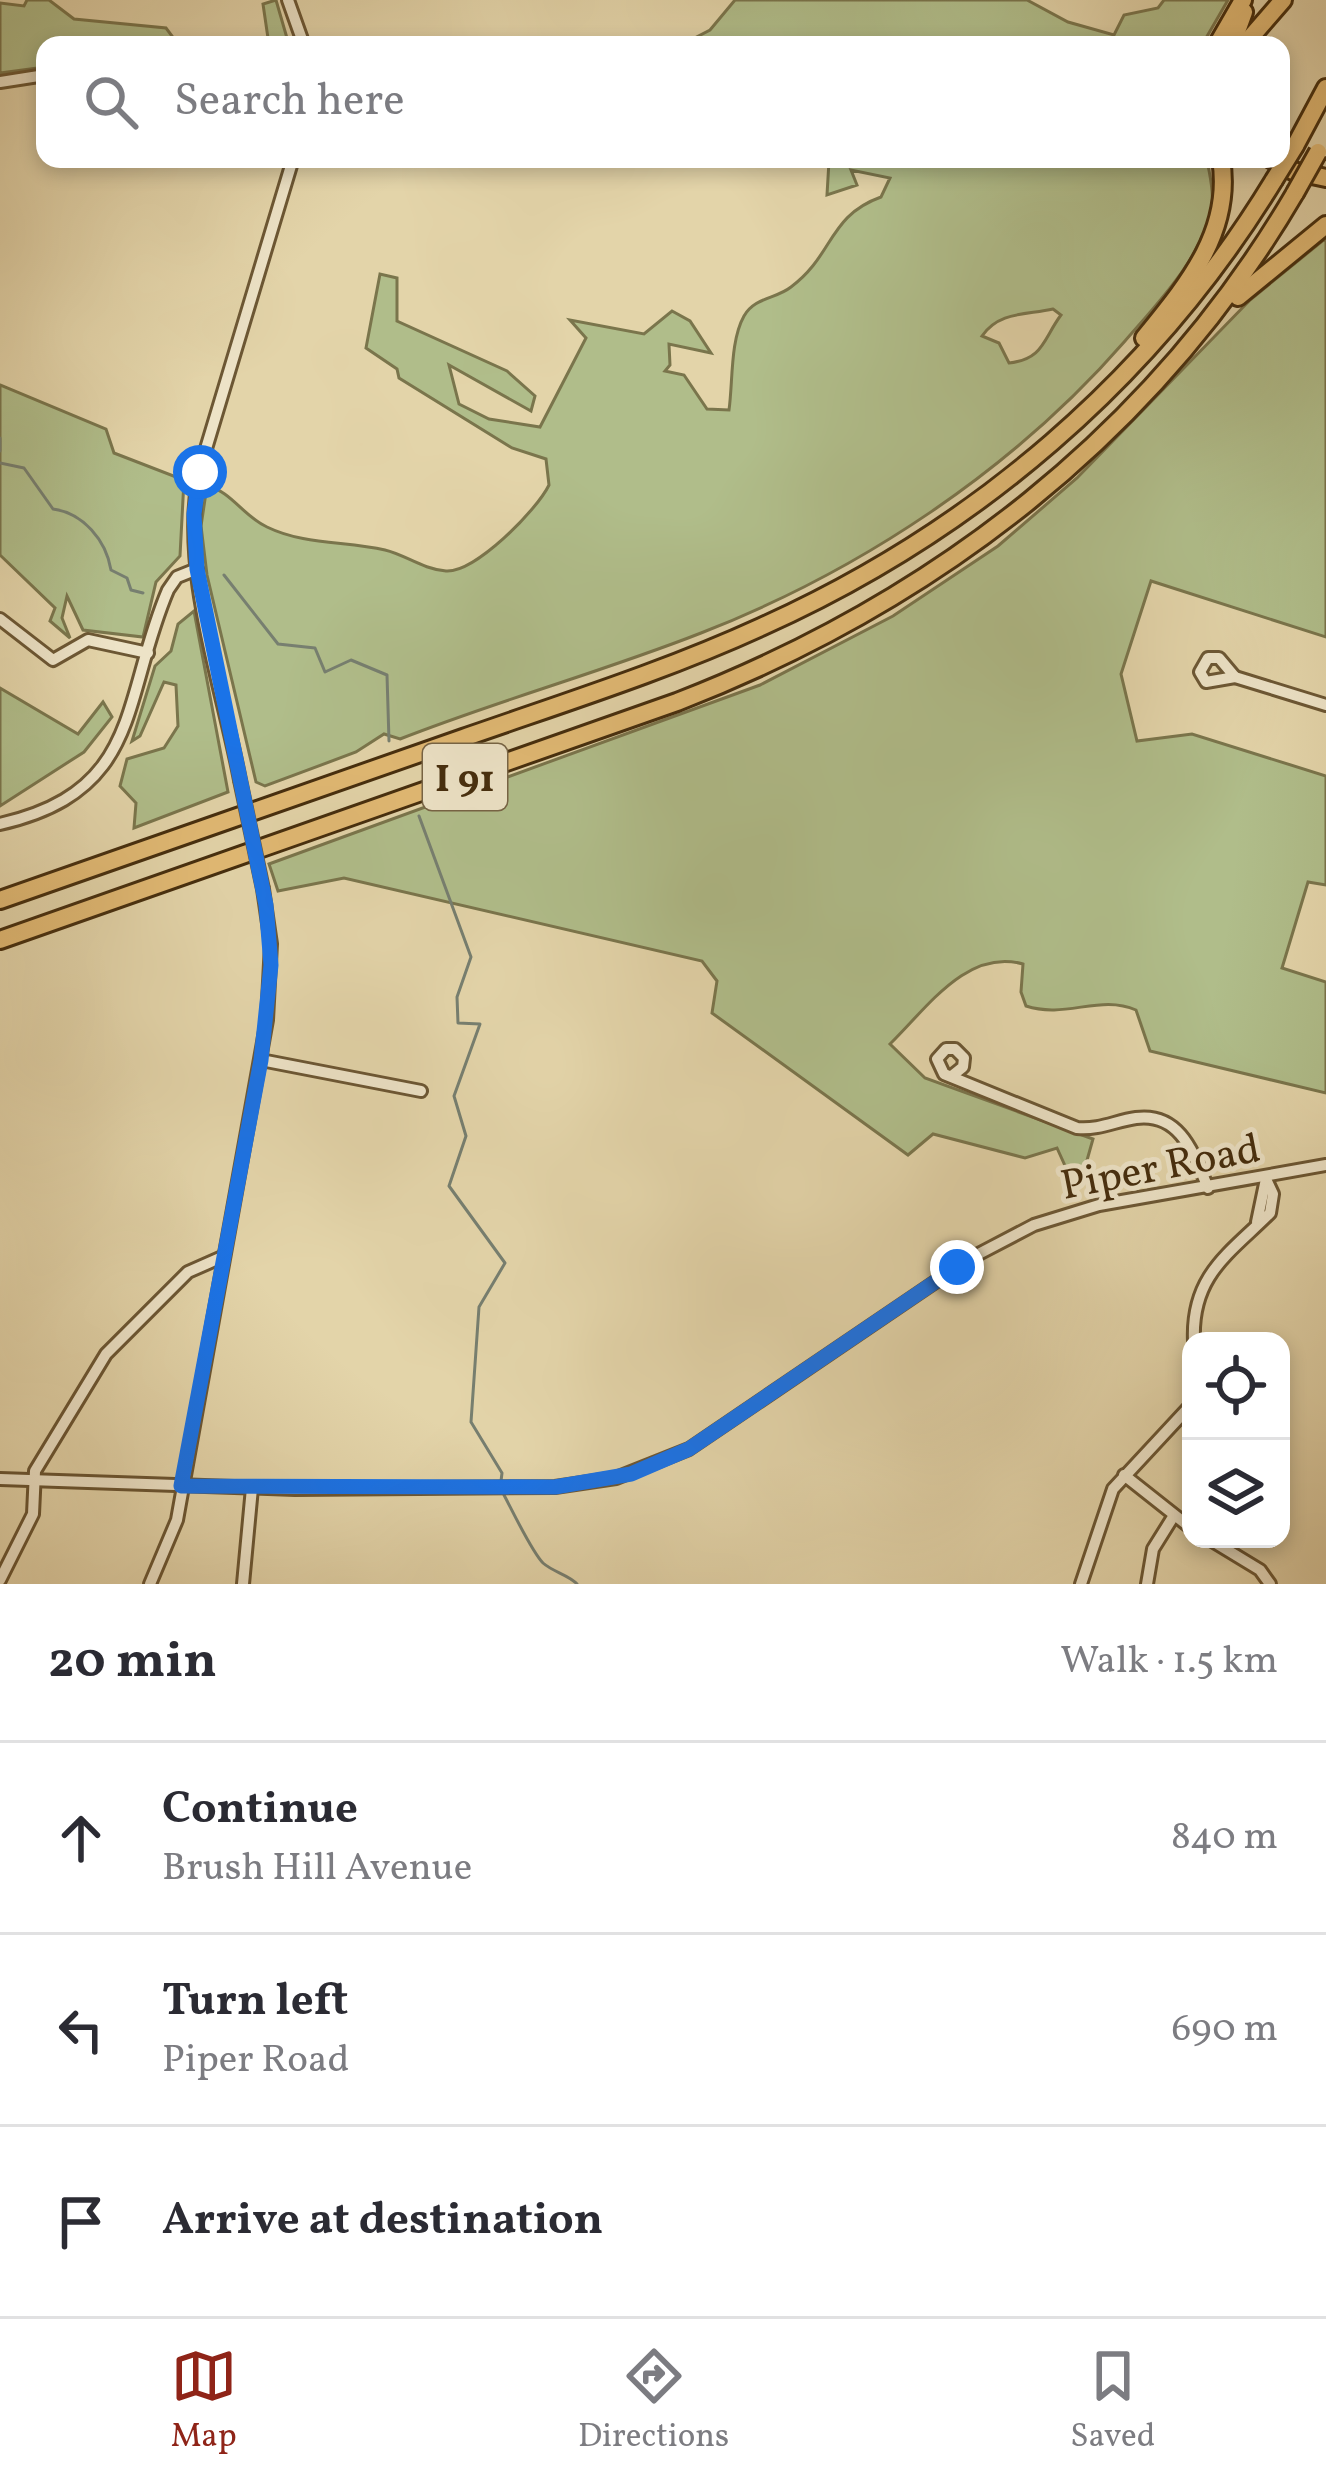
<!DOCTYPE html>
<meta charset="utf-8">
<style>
body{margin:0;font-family:Vollkorn,serif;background:#f2f2f3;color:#2b2b33}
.controls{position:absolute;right:36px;bottom:36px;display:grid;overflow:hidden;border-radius:24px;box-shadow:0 6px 18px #0003}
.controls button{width:108px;height:108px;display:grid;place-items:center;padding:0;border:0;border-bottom:3px solid #e1e1e2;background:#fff;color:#2b2b33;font:60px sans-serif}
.stop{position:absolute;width:36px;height:36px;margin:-27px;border:9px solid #1a73e8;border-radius:50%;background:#fff}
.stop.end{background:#1a73e8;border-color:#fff;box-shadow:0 3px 12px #0008}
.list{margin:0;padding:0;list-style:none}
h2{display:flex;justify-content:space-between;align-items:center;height:156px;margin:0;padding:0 48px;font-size:51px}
h2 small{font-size:39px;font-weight:400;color:#7c7c81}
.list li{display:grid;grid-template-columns:78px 1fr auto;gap:36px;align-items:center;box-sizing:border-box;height:192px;padding:0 48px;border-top:3px solid #e1e1e2}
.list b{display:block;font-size:45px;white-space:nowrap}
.list p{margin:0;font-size:39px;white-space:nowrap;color:#7c7c81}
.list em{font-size:39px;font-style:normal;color:#7c7c81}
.icon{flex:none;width:66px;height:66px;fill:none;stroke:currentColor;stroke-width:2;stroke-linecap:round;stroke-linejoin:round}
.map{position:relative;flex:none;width:1326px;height:1584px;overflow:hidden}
.search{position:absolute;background:#fff;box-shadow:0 6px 18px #0003;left:36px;right:36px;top:36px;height:132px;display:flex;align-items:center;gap:30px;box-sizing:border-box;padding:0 42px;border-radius:24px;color:#7c7c81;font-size:45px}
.sheet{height:732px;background:#fff}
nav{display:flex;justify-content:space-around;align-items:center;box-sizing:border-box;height:168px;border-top:3px solid #e1e1e2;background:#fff;font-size:33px;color:#7c7c81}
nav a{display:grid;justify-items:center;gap:6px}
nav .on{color:#8f2418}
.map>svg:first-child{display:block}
.green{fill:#b0bd8a;stroke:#7a754c;stroke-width:3;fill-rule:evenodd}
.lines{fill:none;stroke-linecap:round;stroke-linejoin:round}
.stream{stroke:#777f70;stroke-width:3}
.minor-casing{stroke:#6c5734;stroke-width:16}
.highway-casing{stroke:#452d0d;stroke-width:22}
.minor{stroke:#ede3c7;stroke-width:10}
.highway{stroke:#e2ba74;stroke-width:16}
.minor-bridge-casing{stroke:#6c5734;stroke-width:16;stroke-linecap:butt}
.highway-bridge-casing{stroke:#452d0d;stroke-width:22;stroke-linecap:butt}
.minor-bridge{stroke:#ede3c7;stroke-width:10}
.highway-bridge{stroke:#e2ba74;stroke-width:16}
.route{stroke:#1a73e8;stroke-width:15}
.labels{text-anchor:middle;stroke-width:10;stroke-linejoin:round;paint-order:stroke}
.shield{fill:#ede3c7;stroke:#776445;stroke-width:3}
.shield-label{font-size:39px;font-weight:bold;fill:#452d0d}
.street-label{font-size:42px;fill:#452d0d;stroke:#ede3c7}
</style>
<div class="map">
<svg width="1326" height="1584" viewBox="0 0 1326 1584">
<rect width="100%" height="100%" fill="#e3d4a9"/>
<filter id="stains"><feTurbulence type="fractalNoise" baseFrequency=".00167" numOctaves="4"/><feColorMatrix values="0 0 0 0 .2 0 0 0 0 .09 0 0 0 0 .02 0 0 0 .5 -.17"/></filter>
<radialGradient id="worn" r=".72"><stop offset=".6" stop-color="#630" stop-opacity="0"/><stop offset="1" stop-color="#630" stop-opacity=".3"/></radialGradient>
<g class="green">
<polygon points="27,0 49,0 74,19 166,28 172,36 169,45 45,45 45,67 0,73 0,3 24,6"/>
<polygon points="276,0 289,45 269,45 263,4"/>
<polygon points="735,0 1027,0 1068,22 1114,35 1124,15 1158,8 1164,0 1228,0 1202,45 681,45 710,30"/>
<path d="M824,159H1207C1209,173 1214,190 1212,204C1205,255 1157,304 1125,341C1013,470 860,571 701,633C602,672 499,700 400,739L384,734L356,752L265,786L256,782L207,575L201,526L207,486C231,491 243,516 267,527C304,545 345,541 385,550C406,555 422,569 446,571C475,573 537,510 549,485L546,459L512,448L399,378L397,369L366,348L380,274L397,278V321L507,371L535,396L531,411L449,365L459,404L489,419L540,427L586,338L570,320L644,334L672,311L690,321L711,353L669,344L670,365L665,371L684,375L707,409L729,410C733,382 730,341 744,316C755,297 776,299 791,287C834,255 828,216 881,197L890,178L851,170L857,185L827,195L829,161ZM1053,309L1061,315C1043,339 1044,359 1009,363L999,343L982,336C999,311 1027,315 1053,309Z"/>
<path d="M1326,238V637L1151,581L1121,674L1137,741L1192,734L1326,776V885L1308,882L1282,968L1326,982V1093L1150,1051L1136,1010C1100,994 1066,1019 1026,1006L1021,992L1023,964C967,948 927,1008 890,1044L925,1078L1093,1139L1084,1171L1067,1170L1057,1148L1025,1158L933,1134L908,1155L712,1013L717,981L702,961L344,878L278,891L269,864L760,685L893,616L998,546L1077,478L1250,300Z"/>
<polygon points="0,385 106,429 114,453 184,480 180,556 156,582 143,637 83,630 67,596 62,618 70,638 50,621 55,608 0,555"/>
<polygon points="194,611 228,792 134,828 136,803 120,786 127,759 164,748 178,726 176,685 164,682 140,736 132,741 155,666 171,651 178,624"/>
<polygon points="0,688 78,734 103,702 112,717 84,752 0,806"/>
</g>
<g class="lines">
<g class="stream">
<polyline points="0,438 0,451"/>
<path d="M0,463L24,468L53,509C83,513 106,540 111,570L127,578L131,590L143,593"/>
<polyline points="224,575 278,644 315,648 325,672 351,660 387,675 389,741"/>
<polyline points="419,816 471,957 457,997 458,1023 480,1024 454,1096 466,1136 449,1186 505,1263 479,1307 471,1422 502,1473 501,1481"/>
<path d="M504,1495C512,1510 532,1552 543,1563C553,1572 569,1575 577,1584"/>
</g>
<defs>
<g id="minor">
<polyline points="288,0 304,45"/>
<polyline points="0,82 45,75"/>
<polyline points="0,619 53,660 88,640 148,653"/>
<polygon points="1208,658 1219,658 1235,677 1206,682 1200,672"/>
<polyline points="1235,677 1326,705"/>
<path d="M240,780C221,681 180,572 199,472L293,159"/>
<path d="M0,824C143,791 121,700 168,590L177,577L197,569"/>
<polyline points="261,1060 421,1091"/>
<path d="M953,1075L963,1067L964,1058L955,1049H946L937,1059L944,1074L1077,1128C1100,1130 1115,1121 1136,1118C1181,1112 1194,1155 1208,1188"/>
<polyline points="1257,1222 1266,1179"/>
<path d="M1194,1341C1191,1275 1230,1253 1270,1213L1273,1194L1266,1179"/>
<polyline points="1124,1475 1191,1528"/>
<polyline points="0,1479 295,1489 555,1487 616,1478 689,1449 969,1259 1034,1225 1099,1205 1326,1165"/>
<polyline points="1209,1539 1260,1570 1270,1584"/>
<polyline points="0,1580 33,1514 35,1471 106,1354 188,1272 222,1257"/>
<polyline points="150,1584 177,1520 267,1020 271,944 263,889"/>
<polyline points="243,1584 252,1488"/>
<polyline points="1081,1584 1113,1489 1191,1405"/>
<polyline points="1147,1584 1153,1549 1173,1517"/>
</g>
<g id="highway">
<polyline points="1217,45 1243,0"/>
<polyline points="1232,45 1244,12"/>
<polyline points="1244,45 1283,0"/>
<polyline points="1295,146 1326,88"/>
<polyline points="1271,159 1293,171 1326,178"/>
<polyline points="1238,297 1326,225"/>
<path d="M1144,338C1187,285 1233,231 1221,159"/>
<path d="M0,900C154,846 309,792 463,738C563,703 665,671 761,627C973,532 1153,379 1274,180"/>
<path d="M0,940L677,702C935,602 1154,434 1295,193"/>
</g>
</defs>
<use href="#minor" class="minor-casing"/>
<use href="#highway" class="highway-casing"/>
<use href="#minor" class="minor"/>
<use href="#highway" class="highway"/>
<defs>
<polyline id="minor-bridge" points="240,780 263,889"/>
<g id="highway-bridge">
<polyline points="1274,180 1295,146"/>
<polyline points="1295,193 1318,152"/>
</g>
</defs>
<use href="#minor-bridge" class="minor-bridge-casing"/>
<use href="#highway-bridge" class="highway-bridge-casing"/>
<use href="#minor-bridge" class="minor-bridge"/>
<use href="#highway-bridge" class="highway-bridge"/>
</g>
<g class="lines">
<polyline class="route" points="200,472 194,514 197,569 266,905 271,965 261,1060 181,1486 555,1487 631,1474 689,1449 957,1267"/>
</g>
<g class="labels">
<rect class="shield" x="423" y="744" width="84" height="66" rx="9"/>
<g class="shield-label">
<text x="465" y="791">I 91</text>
</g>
<g class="street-label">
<text transform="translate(1160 1165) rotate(-11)" y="15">Piper Road</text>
</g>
</g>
<rect width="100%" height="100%" filter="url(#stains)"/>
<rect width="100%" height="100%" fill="url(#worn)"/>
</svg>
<div class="controls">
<button><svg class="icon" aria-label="locate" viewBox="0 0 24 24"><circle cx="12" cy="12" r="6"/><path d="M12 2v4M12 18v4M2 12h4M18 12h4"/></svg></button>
<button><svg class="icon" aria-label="layers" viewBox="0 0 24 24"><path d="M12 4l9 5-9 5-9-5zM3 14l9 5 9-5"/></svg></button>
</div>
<div class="stop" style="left:200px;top:472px"></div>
<div class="stop end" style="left:957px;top:1267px"></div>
<div class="search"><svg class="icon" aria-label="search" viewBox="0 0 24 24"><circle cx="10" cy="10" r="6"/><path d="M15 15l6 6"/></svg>Search here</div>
</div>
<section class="sheet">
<h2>20 min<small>Walk · 1.5 km</small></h2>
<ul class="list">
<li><svg class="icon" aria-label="ahead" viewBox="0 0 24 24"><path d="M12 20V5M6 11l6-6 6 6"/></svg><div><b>Continue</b><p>Brush Hill Avenue</p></div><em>840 m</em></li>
<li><svg class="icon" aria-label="left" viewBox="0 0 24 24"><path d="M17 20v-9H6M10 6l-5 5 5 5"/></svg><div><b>Turn left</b><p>Piper Road</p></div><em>690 m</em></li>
<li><svg class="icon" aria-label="arrive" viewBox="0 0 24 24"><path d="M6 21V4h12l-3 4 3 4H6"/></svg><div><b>Arrive at destination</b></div></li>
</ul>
</section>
<nav>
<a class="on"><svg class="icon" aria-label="map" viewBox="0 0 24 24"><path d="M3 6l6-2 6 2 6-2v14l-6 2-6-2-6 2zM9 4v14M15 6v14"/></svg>Map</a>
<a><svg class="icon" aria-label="directions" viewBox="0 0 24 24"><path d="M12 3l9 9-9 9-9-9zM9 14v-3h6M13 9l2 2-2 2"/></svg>Directions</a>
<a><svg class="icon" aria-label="saved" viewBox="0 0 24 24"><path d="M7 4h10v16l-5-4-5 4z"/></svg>Saved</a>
</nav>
